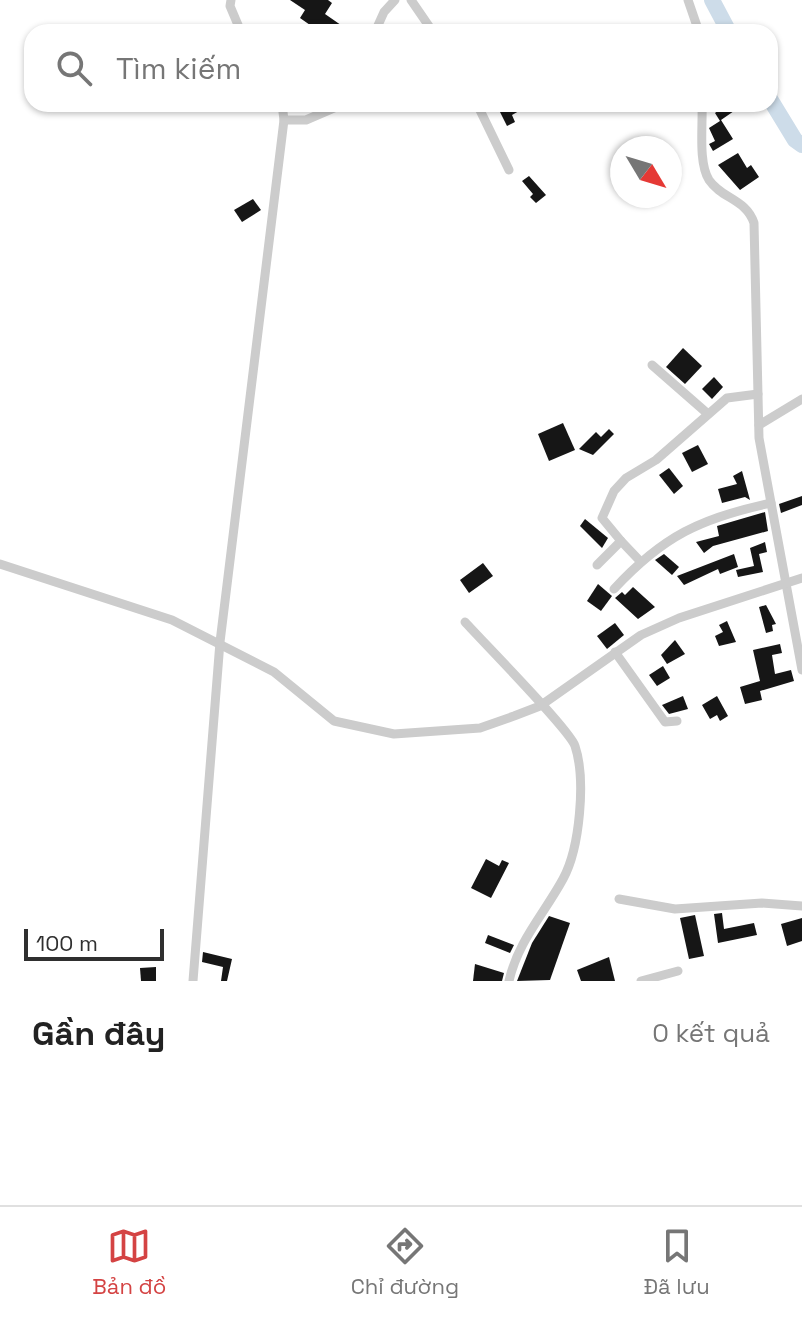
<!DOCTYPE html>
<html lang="vi">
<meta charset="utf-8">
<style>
body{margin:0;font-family:"Space Grotesk",sans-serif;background:#f2f2f2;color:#222}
.compass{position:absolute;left:610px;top:136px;width:72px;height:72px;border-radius:50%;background:#fff;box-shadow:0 2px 6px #0004;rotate:128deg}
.scale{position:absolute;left:24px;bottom:20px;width:140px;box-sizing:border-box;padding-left:8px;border:4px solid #2f2f2f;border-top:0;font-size:22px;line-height:28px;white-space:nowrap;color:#2f2f2f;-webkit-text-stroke:6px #fff;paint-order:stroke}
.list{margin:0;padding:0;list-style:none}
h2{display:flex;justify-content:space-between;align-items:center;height:104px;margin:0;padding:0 32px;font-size:34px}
h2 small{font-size:26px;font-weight:400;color:#767676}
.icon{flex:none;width:44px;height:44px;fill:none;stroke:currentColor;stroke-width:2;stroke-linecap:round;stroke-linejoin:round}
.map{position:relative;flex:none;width:802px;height:981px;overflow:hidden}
.search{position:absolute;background:#fff;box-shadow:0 2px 6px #0004;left:24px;right:24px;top:24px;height:88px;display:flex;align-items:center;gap:20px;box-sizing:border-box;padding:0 28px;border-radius:24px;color:#767676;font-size:30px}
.sheet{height:224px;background:#fff}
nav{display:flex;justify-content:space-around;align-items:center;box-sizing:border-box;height:112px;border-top:2px solid #e0e0e0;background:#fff;font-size:22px;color:#767676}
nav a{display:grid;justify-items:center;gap:4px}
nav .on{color:#d44343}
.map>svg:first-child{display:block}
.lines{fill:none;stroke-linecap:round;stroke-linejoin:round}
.river{stroke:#cddce9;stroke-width:16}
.building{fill:#161616}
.minor{stroke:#ccc;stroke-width:9}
</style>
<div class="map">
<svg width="802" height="981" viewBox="0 0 802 981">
<rect width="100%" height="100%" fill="#fff"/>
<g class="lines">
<g class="river">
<polyline points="712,0 729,32"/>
<polyline points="770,99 795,140 802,145"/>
</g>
</g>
<g class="building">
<polygon points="290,0 328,0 332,3 325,14 351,32 320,32 300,18 305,10"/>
<polygon points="496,104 516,104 519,111 512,115 515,122 507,126"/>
<polygon points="717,104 729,104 734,111 721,120 733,139 713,151 709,144 715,141 709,128 720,121 715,113 720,109"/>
<polygon points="738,153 747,168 751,165 759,177 740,190 718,165"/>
<polygon points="529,176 546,195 536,203 530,197 533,194 522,181"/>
<polygon points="253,199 261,210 242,222 234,210"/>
<polygon points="683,348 702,366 685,384 666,367"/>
<polygon points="714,377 723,387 712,399 702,389"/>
<polygon points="563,423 575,450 549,461 538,434"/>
<polygon points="609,429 614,434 593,455 579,449 596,432 601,437"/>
<polygon points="698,445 708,464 692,472 682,453"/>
<polygon points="669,468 683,486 674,494 659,475"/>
<polygon points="742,471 750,500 745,497 722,503 718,489 737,484 733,476"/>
<polygon points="802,496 802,505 781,513 779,504"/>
<polygon points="765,512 768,531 713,546 704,553 696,542 719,536 717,526"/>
<polygon points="585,519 608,538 602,548 580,526"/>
<polygon points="765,542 767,552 759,554 763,572 738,577 736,570 754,566 750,548"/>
<polygon points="664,554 679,567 672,575 655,560"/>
<polygon points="734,554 738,567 720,574 718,569 684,585 677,576"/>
<polygon points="483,563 493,576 469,593 460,580"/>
<polygon points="598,584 612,596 601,611 587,601"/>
<polygon points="633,587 655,607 638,619 615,598 622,592 625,595"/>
<polygon points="766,605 776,624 772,625 773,631 766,633 759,607"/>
<polygon points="727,621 736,642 719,646 715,636 723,632 719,625"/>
<polygon points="615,623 624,635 607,649 597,636"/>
<polygon points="675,640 685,654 667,664 661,655"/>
<polygon points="780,644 782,653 772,655 775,674 791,670 794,681 760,691 762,700 745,704 740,687 760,681 753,650"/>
<polygon points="663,666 670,678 657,686 649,675"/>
<polygon points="683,696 688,709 669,714 662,705"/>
<polygon points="717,696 728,716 720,721 717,715 710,719 702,705"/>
<polygon points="486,859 499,866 502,860 509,863 491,898 471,888"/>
<polygon points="722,913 724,929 754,923 757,935 718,943 714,914"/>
<polygon points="695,915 704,956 689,959 680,918"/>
<polygon points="549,916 570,923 550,980 517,981 532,943"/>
<polygon points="802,918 802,941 787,946 781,924"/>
<polygon points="488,935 514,945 510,953 485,943"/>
<polygon points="203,952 232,959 227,981 221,981 223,967 202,962"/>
<polygon points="609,957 615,981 581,981 577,970"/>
<polygon points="475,964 504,973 502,981 473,981"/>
<polygon points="156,967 156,981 141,981 140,968"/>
</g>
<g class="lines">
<g class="minor">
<polyline points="231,0 230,6 241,32"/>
<polyline points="411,0 433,32"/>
<polyline points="688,0 699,32"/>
<polyline points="375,32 384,12 395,0"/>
<polyline points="477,104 509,170"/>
<path d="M702,104C703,126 698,162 709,180C722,199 746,199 754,223L759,438L802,670"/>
<polyline points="284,120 306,120 343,104"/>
<polyline points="652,365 708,414"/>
<polyline points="759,425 802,399"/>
<polyline points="621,541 602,518 614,491 626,478 656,460 727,398 758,394"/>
<polyline points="0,564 172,620 274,672 334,721 394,734 480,728 514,716 540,706 641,635 679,618 802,578"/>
<polyline points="597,565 621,541 640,561"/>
<path d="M614,589C663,536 701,518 771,503"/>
<path d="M465,622C483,642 570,730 575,746C586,779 580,848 563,879C544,914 518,941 509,981"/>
<polyline points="615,652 665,722 677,721"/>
<polyline points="619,899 675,909 762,903 802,906"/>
<polyline points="193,981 220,642 284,120 282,104"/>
<polyline points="641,981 678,971"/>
</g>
</g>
</svg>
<svg class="compass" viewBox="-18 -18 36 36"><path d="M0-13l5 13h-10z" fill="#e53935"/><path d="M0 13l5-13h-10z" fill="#767676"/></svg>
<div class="scale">100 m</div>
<div class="search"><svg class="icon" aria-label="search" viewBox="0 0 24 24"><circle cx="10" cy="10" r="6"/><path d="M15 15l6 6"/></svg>Tìm kiếm</div>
</div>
<section class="sheet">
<h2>Gần đây<small>0 kết quả</small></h2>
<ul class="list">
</ul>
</section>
<nav>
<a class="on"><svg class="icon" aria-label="map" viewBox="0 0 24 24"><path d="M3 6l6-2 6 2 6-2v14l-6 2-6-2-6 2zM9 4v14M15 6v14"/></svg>Bản đồ</a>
<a><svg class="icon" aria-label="directions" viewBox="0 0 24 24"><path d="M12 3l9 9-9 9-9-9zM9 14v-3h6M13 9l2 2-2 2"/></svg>Chỉ đường</a>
<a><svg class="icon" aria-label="saved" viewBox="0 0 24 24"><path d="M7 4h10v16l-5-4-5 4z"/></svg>Đã lưu</a>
</nav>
